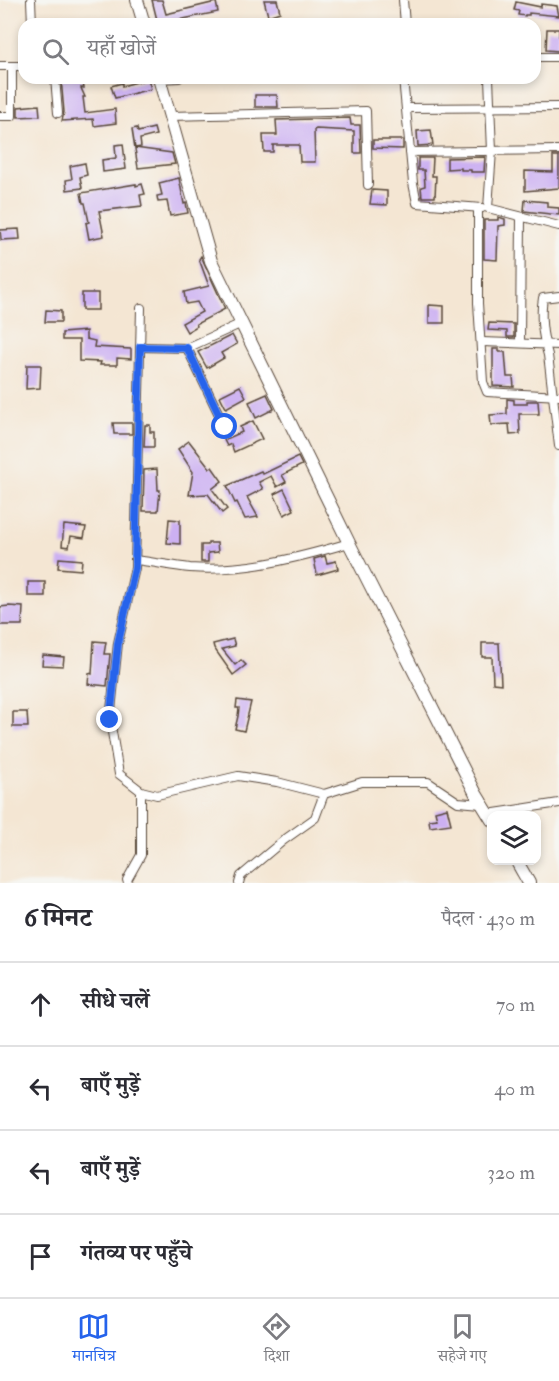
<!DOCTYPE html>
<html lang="hi">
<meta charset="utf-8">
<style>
body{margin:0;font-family:"IM FELL Double Pica","Noto Serif Devanagari",serif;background:#f7f7f7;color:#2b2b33}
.controls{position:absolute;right:18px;bottom:18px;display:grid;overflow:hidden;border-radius:12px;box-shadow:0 3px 9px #0003}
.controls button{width:54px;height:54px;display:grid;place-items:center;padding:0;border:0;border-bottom:2px solid #e1e1e2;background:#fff;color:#2b2b33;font:30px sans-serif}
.stop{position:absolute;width:18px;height:18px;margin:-14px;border:4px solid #2563eb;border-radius:50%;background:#fff}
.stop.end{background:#2563eb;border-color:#fff;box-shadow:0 2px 6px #0008}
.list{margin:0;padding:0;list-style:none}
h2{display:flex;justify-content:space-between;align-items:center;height:78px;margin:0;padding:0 24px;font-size:26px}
h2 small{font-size:20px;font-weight:400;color:#7c7c81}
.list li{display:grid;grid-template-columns:39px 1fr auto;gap:18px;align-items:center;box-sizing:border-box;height:84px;padding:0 24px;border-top:2px solid #e1e1e2}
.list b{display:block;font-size:22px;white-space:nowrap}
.list em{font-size:20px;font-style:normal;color:#7c7c81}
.icon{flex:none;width:33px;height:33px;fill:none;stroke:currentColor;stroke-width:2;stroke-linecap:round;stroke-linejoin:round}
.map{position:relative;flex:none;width:559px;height:883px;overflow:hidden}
.search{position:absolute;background:#fff;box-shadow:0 3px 9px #0003;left:18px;right:18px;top:18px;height:66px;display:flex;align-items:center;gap:15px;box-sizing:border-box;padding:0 21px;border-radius:18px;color:#7c7c81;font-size:22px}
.sheet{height:414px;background:#fff}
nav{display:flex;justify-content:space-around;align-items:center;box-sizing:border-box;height:84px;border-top:2px solid #e1e1e2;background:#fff;font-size:16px;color:#7c7c81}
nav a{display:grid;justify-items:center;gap:3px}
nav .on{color:#2563eb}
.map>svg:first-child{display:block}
.building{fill:#ccb0f2}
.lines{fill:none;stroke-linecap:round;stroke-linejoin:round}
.street-casing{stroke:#574639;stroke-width:10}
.secondary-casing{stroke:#574639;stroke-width:14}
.street{stroke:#fff;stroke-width:8}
.secondary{stroke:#fff;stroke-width:12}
.route{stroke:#2563eb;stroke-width:8}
</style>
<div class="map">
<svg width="559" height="883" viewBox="0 0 559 883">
<rect width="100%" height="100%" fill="#f6f6f2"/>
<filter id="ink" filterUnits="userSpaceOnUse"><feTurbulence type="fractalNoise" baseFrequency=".0167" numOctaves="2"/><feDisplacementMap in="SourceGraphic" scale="12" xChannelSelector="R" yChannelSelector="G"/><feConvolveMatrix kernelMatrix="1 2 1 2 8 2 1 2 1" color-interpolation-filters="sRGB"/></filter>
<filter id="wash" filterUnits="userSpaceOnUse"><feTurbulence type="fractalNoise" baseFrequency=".008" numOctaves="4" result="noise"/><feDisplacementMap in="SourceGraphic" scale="24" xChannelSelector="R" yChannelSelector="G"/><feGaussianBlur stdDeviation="1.35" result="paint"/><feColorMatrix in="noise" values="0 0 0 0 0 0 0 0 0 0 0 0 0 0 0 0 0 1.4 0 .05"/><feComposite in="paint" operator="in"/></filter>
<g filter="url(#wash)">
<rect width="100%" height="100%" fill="#f4e6d3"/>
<g id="blocks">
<g class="building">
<polygon points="152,0 162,0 166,14 216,2 218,12 158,24"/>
<polygon points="264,0 277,0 280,12 268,16"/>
<polygon points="516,2 541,7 541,4 557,6 559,16 529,13 529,15 525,15 525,16 518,15 519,11 514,10"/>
<polygon points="547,29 559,29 559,51 546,50"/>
<polygon points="61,78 82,78 84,88 81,88 85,97 83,97 85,113 115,109 116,123 94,126 93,119 62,121 64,112"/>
<polygon points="148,79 151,89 115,98 111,86 122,83 122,86"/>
<polygon points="255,95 277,95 278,107 255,107"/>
<polygon points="39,105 40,116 18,117 18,107"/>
<polygon points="350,118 351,125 360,125 361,153 354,153 354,131 316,129 314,130 315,162 300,162 299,145 273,145 273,152 264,152 263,135 277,135 276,120"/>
<polygon points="137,128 138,132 154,128 156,135 140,139 141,147 135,148 172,153 175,164 138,168 132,129"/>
<polygon points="431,130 433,145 418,146 417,131"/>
<polygon points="373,140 403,140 403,149 373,148"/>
<polygon points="123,144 126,169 103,172 102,160 116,158 115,145"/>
<polygon points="553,156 559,156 559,188 525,191 525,171 553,172"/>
<polygon points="485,157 484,172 471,172 471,170 461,170 461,168 447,169 447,158"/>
<polygon points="418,158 433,158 432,176 436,176 435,197 422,197 421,187 425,186 424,170 418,170"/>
<polygon points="85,163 87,175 80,177 82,188 67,190 66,180 72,179 70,166"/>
<polygon points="179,178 184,204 186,203 188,213 170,216 167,201 158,202 157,196 162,195 159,183"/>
<polygon points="136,184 136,186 142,184 145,194 140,195 142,206 99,211 104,236 89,239 86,223 89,222 85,203 83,203 81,193"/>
<polygon points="372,190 387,191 387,205 370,204"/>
<polygon points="525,200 547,202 547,207 559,208 559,215 524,211"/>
<polygon points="498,217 505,219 505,225 498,226 497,260 484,259 484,220 498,220"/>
<polygon points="19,229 20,239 1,240 0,230"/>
<polygon points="201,256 225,309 196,324 197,326 187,332 182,323 202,312 197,302 186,304 184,292 209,286 199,259"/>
<rect x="82" y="293" width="16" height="17"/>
<polygon points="429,305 444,306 444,323 429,323"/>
<polygon points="46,310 61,311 61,322 45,322"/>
<polygon points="489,323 514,324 514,337 507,337 507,331 488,330"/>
<polygon points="86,331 86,339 95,341 94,347 131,349 131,359 117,358 117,365 100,365 101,362 79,361 79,340 62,340 62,333"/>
<polygon points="232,335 237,344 221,353 224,358 207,368 198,352"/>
<polygon points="493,349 499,349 499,352 505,352 507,377 513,377 514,387 493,386"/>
<polygon points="27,365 41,365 40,388 26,389"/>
<polygon points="240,386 246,397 226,408 220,396"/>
<polygon points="267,394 274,409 256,418 249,402"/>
<polygon points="507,399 514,400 514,404 527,404 527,401 538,401 539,414 519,414 520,434 510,435 509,424 491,425 490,415 507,414"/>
<polygon points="253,421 262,439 234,452 231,444 227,446 224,440 242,432 240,427"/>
<polygon points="113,423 132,423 132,434 114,434"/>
<polygon points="145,425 150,425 150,432 154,432 154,447 144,447"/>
<polygon points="189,441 210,468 212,467 222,481 212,489 227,509 222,513 208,494 189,495 193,472 178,449"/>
<polygon points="298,457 302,465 282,475 286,482 277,487 271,476 259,482 263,489 247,497 258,517 245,519 237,502 235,503 227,486 261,471 263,474"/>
<polygon points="157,469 158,490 160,490 158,511 143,511 144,470"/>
<polygon points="284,489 294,510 284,515 274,494"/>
<polygon points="169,519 180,520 180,544 167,543"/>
<polygon points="64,525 86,527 84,538 71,536 69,547 62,546"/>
<polygon points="208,543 217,543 218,552 208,553 208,562 201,562 201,545 208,545"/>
<polygon points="325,556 327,563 336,561 338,569 317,575 314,559"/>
<polygon points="59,558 82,560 81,570 58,568"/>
<rect x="28" y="582" width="17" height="14"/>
<polygon points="9,606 23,607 22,625 0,625 0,607"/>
<polygon points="233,639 235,646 222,649 235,665 241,660 246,665 233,675 214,648 213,644"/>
<polygon points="94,641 106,642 104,654 110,654 107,686 88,684 89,673 92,674"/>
<polygon points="482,643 499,643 501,684 493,683 492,657 482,657"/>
<polygon points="43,655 64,657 63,666 42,665"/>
<polygon points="237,700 251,702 244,731 235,729 238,716 239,708 236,708"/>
<polygon points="13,712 27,712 28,727 13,727"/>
<polygon points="447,808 451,824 430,827 429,820 437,819 435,811"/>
</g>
</g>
</g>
<g filter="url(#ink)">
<use href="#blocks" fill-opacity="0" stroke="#574639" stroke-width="1.5"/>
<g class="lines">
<defs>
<g id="street">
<polyline points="31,0 32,24"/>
<polyline points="403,0 405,24"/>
<polyline points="535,57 559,57"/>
<polyline points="0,66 24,66"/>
<polyline points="55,78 58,113"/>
<polyline points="403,78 413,183 417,203 482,208"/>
<polyline points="489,78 492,151 488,208 559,226"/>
<polyline points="159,79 179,78"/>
<polyline points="406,108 559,107"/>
<polyline points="0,116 12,116 12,66"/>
<polyline points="170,116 366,111 368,185"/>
<polyline points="410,152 559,150"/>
<polyline points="478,208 478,303 483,382 487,392 559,396"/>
<path d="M559,296L543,298C540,316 543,338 548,355L559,446"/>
<polyline points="141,308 135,568 118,643 110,720 119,774 141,791 157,795 238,776 277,782 324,794"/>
<polyline points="482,342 559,345"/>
<polyline points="520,343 521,217"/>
<polyline points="140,347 187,348 242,323"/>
<polyline points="187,348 225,427"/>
<path d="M135,560C153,562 172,566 190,568C244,572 298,558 349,543"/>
<polyline points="488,814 559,803"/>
<polyline points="128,883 127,880 141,855 141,791"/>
<polyline points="239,883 241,876 284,840 315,818 324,794 362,782 428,782 458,802 482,804"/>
</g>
<g id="secondary">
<polyline points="137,0 144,24"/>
<polyline points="159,78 211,261 349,543 476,794 492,820"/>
<polyline points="516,860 529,883"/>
</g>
</defs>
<use href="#street" class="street-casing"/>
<use href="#secondary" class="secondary-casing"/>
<use href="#street" class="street"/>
<use href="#secondary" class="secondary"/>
</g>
</g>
<g class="lines" filter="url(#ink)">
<polyline class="route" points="110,720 118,643 135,568 140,347 187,348 225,427"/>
</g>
</svg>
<div class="controls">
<button><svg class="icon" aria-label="layers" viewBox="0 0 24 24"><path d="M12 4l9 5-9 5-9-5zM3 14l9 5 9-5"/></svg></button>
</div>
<div class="stop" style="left:225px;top:427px"></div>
<div class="stop end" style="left:110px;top:720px"></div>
<div class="search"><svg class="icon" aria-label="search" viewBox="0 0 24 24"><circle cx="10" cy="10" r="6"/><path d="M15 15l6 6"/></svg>यहाँ खोजें</div>
</div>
<section class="sheet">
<h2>6 मिनट<small>पैदल · 430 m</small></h2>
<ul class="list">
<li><svg class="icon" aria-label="ahead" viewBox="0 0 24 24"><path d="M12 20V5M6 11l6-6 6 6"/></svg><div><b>सीधे चलें</b></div><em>70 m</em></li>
<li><svg class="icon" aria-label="left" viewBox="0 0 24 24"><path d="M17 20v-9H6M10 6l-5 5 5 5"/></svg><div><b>बाएँ मुड़ें</b></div><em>40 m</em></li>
<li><svg class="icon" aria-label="left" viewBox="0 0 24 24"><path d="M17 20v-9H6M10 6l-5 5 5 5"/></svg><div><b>बाएँ मुड़ें</b></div><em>320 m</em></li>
<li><svg class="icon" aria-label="arrive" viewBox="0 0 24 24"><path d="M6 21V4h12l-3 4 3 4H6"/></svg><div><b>गंतव्य पर पहुँचे</b></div></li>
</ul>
</section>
<nav>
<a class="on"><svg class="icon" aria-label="map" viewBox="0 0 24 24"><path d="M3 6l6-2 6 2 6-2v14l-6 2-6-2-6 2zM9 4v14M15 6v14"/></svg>मानचित्र</a>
<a><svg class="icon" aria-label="directions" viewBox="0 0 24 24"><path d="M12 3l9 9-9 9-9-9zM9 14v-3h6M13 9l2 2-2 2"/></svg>दिशा</a>
<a><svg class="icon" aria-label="saved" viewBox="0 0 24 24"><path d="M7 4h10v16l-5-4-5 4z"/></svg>सहेजे गए</a>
</nav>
